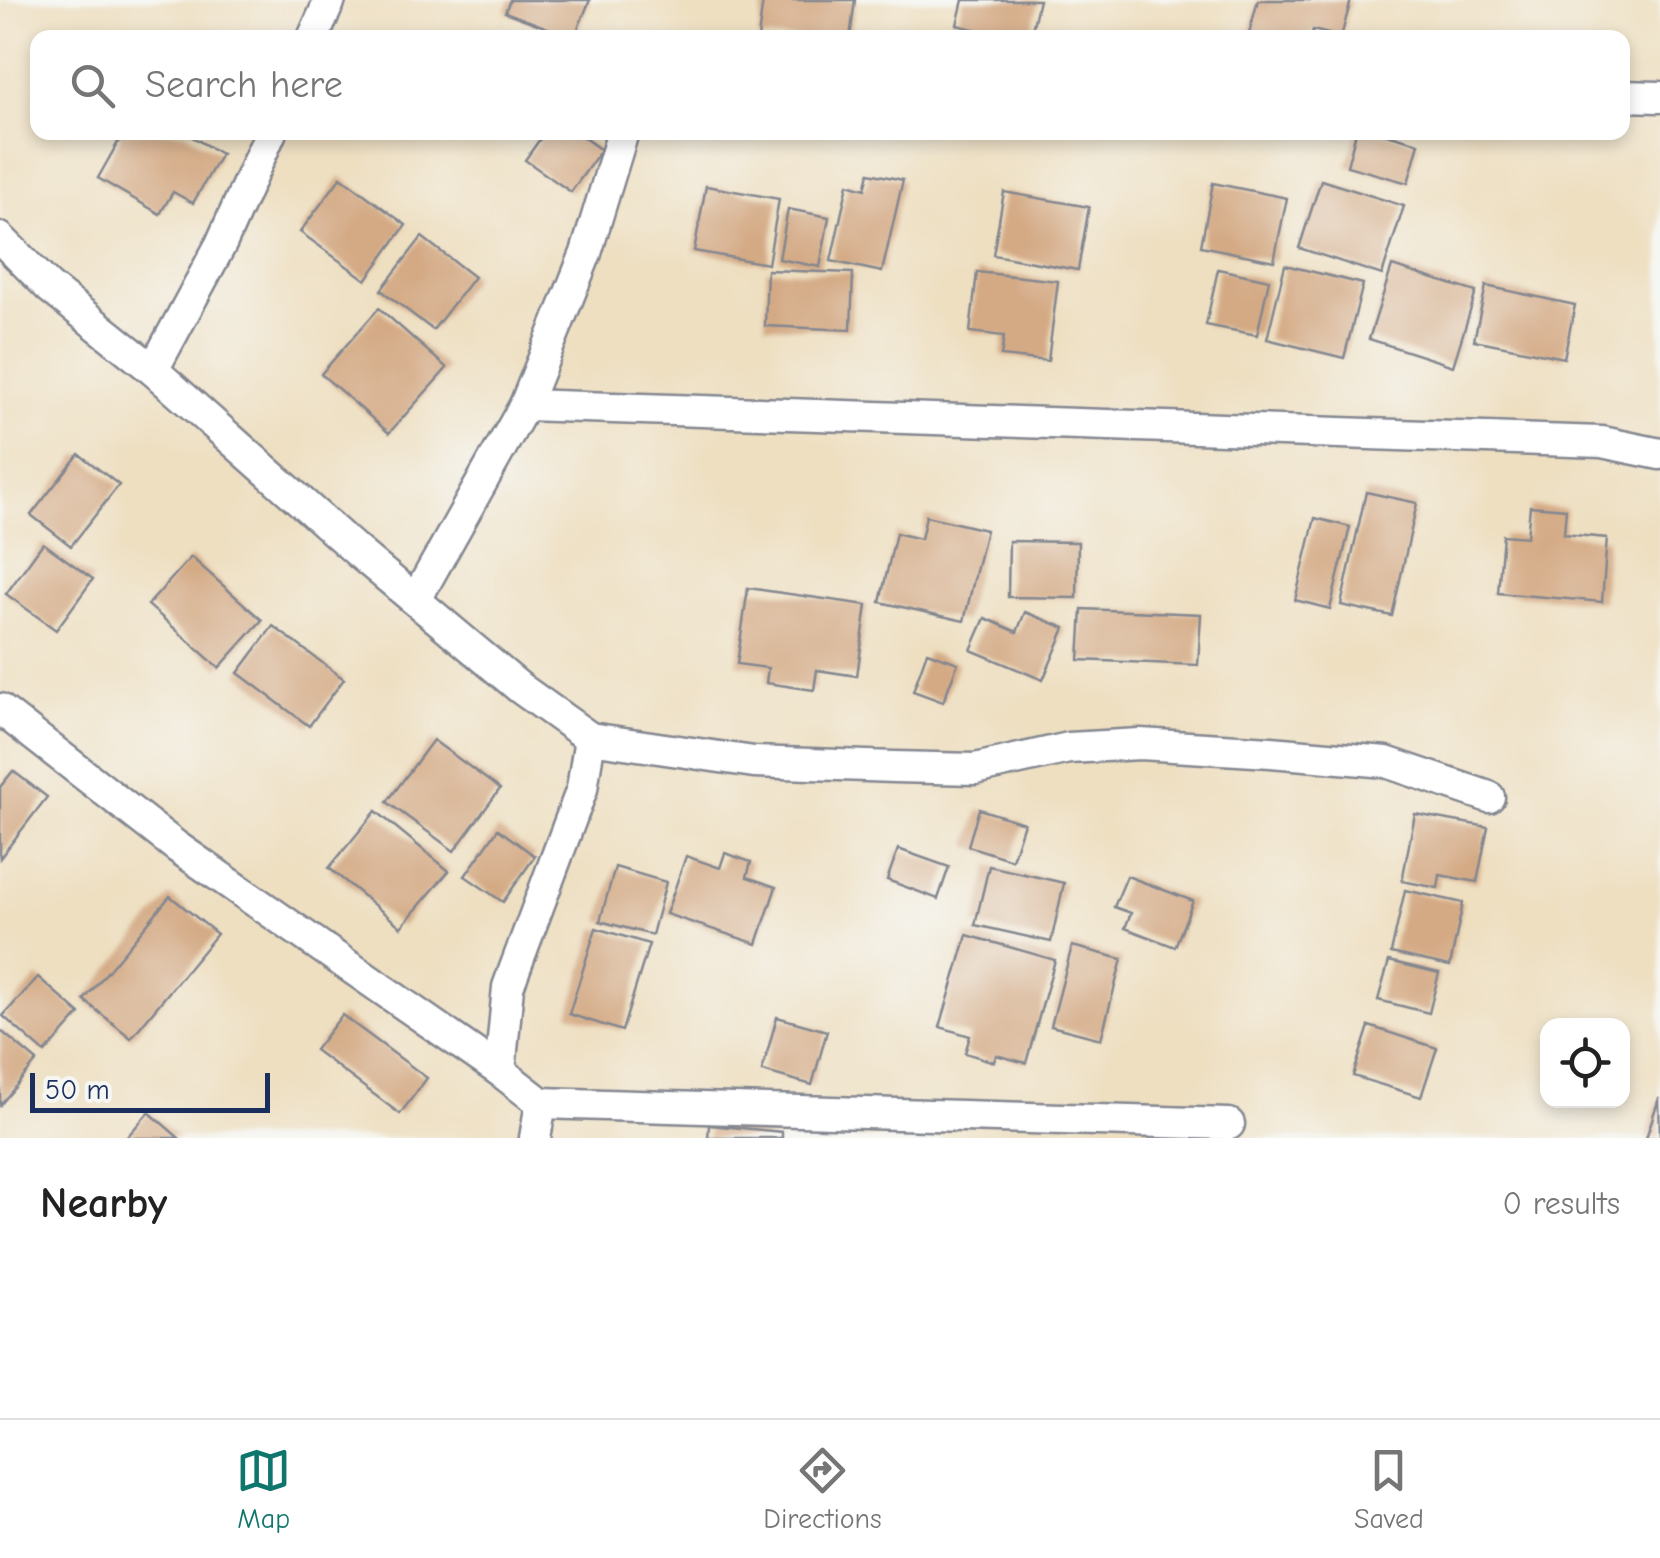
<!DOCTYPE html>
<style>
body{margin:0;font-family:"Comic Neue",sans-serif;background:#f2f2f2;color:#222}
.controls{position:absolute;right:30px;bottom:30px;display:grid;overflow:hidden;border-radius:20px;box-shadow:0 5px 15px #0003}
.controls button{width:90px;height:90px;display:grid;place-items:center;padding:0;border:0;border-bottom:2px solid #e0e0e0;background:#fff;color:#222;font:50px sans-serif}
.scale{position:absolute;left:30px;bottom:25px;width:240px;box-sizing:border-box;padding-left:10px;border:5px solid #1b2f5e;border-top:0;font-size:28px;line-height:35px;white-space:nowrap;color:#1b2f5e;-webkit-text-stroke:8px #f6f6f2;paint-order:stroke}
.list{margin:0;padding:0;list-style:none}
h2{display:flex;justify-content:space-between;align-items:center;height:130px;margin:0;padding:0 40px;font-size:42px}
h2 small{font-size:32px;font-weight:400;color:#767676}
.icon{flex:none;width:55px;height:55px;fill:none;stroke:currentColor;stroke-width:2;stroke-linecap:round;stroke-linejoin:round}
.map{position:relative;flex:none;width:1660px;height:1138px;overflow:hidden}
.search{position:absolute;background:#fff;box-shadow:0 5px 15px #0003;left:30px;right:30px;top:30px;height:110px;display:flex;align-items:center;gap:25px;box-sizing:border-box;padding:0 35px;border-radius:20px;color:#767676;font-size:38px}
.sheet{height:280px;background:#fff}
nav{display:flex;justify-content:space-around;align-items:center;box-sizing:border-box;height:140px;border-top:2px solid #e0e0e0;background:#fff;font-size:28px;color:#767676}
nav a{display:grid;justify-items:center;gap:5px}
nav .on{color:#0f766e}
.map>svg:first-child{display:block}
.building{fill:#d4aa85}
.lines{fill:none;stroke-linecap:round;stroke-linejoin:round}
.street-casing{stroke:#848790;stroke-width:35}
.street{stroke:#fff;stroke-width:30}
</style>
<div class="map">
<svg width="1660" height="1138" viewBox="0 0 1660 1138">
<rect width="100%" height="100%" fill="#f6f6f2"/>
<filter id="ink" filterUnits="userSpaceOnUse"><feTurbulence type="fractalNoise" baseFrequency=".01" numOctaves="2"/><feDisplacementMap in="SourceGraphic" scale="20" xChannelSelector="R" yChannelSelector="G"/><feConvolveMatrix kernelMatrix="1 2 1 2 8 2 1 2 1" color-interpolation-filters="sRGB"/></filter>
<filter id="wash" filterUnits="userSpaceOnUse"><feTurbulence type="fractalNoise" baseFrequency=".0048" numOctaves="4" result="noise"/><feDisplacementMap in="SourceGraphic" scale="40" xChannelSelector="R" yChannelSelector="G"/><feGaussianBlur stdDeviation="2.25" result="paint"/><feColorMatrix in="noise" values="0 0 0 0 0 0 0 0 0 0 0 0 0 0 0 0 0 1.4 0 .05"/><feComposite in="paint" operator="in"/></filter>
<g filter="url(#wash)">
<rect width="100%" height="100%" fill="#eedfc1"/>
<g id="blocks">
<g class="building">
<polygon points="510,0 590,0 574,38 505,12"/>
<polygon points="763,0 855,0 850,38 758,38"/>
<polygon points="963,0 1039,0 1030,38 983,38 985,32 957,25"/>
<polygon points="1258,0 1351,0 1341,37 1313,30 1311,38 1249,34"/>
<polygon points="112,132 184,132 221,154 193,203 173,192 160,214 98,178 121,137"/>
<polygon points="545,132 576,132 601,150 571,192 525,160"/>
<polygon points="1356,132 1380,132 1419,143 1408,183 1347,166"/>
<polygon points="869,173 903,180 882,272 831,261 848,184 865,189"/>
<polygon points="341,177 406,225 366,280 300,232"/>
<polygon points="1321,180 1404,206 1382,275 1299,248"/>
<polygon points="1213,183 1287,198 1274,261 1201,246"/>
<polygon points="706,186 779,199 768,264 694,251"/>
<polygon points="1004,192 1089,207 1078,270 993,255"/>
<polygon points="788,209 829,217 820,267 779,259"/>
<polygon points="422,237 474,277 433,330 381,290"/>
<polygon points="1285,265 1363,284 1344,358 1267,339"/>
<polygon points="1392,266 1476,292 1453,366 1369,339"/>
<polygon points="1218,269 1269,280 1257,335 1206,325"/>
<polygon points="767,270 853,273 851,330 765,326"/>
<polygon points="977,272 1058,281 1048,361 1001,356 1004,336 970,332"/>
<polygon points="1486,286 1575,305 1564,358 1474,340"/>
<polygon points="379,308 447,368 389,433 321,374"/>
<polygon points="79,454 119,485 71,546 31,515"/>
<polygon points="1366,492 1417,503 1392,616 1341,605"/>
<polygon points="1530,506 1566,509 1564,534 1607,538 1602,602 1498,593 1503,535 1527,537"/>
<polygon points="926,516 986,530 964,621 880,602 896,533 921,539"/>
<polygon points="1315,518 1350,527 1330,609 1295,600"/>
<polygon points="1009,541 1078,542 1077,598 1008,597"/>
<polygon points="43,543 93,579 56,630 6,594"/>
<polygon points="191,557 262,620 219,668 148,605"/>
<polygon points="748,588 867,605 857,676 817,670 814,690 766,683 768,668 737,664"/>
<polygon points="1082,609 1201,614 1198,665 1079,660"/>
<polygon points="1025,612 1065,628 1043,680 971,650 985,618 1017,632"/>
<polygon points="273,626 344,679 309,726 238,673"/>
<polygon points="927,652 958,663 943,702 913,691"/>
<polygon points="433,740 500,789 454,851 387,802"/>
<polygon points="13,771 47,797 0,858 0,787"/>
<polygon points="979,809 1024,823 1012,860 968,846"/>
<polygon points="376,811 449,871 401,927 329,868"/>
<polygon points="1415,814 1488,827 1477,882 1440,875 1438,888 1402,881"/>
<polygon points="498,829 535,856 503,902 465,876"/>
<polygon points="898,849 949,867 938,899 887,880"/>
<polygon points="725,853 751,862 747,877 776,887 757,944 666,914 686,856 720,868"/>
<polygon points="989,866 1064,883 1051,942 975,925"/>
<polygon points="615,867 666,882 652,935 600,921"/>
<polygon points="1127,876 1193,901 1175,947 1125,928 1131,913 1114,907"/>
<polygon points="1405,890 1463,903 1450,966 1391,953"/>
<polygon points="170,896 217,934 131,1038 84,1000"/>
<polygon points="596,928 649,944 622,1031 569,1014"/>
<polygon points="967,935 1055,960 1026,1063 996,1055 994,1062 965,1053 970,1036 940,1027"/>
<polygon points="1072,946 1122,959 1101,1039 1051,1026"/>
<polygon points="1389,961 1439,973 1429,1013 1378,1000"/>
<polygon points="38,977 80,1014 45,1053 3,1016"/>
<polygon points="342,1015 427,1078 400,1114 315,1050"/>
<polygon points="777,1017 827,1031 812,1085 762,1071"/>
<polygon points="1369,1026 1437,1048 1421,1097 1353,1076"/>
<polygon points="0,1030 37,1061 0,1105"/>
<polygon points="1659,1098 1660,1138 1646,1138"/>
<polygon points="149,1112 179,1138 126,1138"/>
<polygon points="709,1125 782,1132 782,1138 708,1138"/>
</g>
</g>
</g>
<g filter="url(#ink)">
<use href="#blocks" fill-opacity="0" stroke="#848790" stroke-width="2.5"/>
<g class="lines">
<defs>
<g id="street">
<polyline points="313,38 330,0"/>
<polyline points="1622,96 1660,97"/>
<polyline points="0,238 49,287 153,370 359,553 520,688 590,738 754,762 895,767 975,769 1069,748 1140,744 1271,752 1386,762 1489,797"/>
<polyline points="153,370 221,244 271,132"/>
<polyline points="525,405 1602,442 1660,454"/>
<polyline points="416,599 525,405 586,253 623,132"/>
<polyline points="0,709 177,847 500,1071"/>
<polyline points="541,1103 1229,1124"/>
<polyline points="535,1138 541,1103 500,1071 508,987 582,789 590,738"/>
</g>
</defs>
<use href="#street" class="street-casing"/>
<use href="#street" class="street"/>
</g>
</g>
</svg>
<div class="controls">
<button><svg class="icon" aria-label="locate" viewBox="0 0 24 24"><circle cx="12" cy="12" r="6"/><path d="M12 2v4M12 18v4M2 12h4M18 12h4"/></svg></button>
</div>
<div class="scale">50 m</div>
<div class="search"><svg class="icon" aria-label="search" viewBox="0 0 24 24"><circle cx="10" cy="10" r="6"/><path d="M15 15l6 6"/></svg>Search here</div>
</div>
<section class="sheet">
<h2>Nearby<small>0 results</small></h2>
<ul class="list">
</ul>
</section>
<nav>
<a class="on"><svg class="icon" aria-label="map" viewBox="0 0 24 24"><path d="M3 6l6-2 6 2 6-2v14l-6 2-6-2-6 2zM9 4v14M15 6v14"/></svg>Map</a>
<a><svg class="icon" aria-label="directions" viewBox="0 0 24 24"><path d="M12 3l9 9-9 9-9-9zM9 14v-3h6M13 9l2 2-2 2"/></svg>Directions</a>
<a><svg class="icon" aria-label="saved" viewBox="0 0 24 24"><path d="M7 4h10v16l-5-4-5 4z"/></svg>Saved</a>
</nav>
